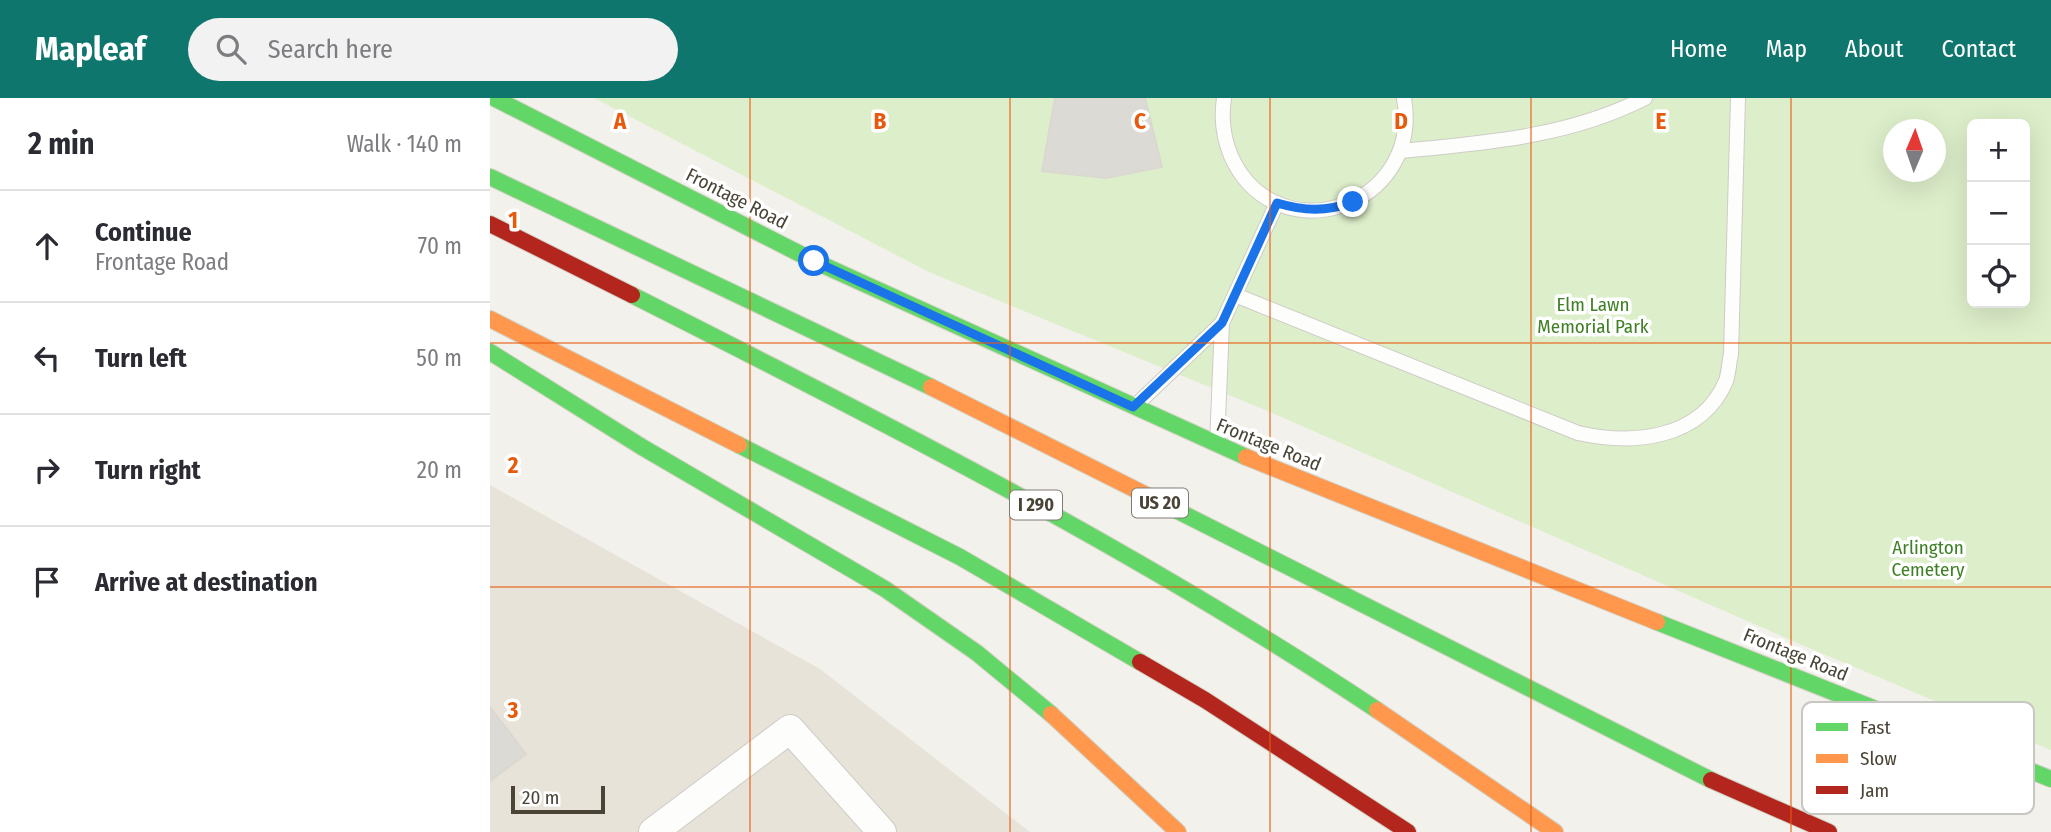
<!DOCTYPE html>
<meta charset="utf-8">
<style>
body{margin:0;font-family:"Fira Sans Condensed",sans-serif;background:#f2f2f3;color:#2b2b33}
.controls{position:absolute;right:21px;top:21px;display:grid;overflow:hidden;border-radius:10px;box-shadow:0 7px 28px #0002}
.controls button{width:63px;height:63px;display:grid;place-items:center;padding:0;border:0;border-bottom:2px solid #e1e1e2;background:#fff;color:#2b2b33;font:35px sans-serif}
.compass{position:absolute;left:1393px;top:21px;width:63px;height:63px;border-radius:50%;background:#fff;box-shadow:0 7px 28px #0002;rotate:2deg}
.scale{position:absolute;left:21px;bottom:18px;width:94px;box-sizing:border-box;padding-left:7px;border:4px solid #4a4437;border-top:0;font-size:19px;line-height:24px;white-space:nowrap;color:#4a4437;-webkit-text-stroke:5px #fff;paint-order:stroke}
.stop{position:absolute;width:21px;height:21px;margin:-16px;border:5px solid #1a73e8;border-radius:50%;background:#fff}
.stop.end{background:#1a73e8;border-color:#fff;box-shadow:0 2px 7px #0008}
.list{margin:0;padding:0;list-style:none}
h2{display:flex;justify-content:space-between;align-items:center;height:91px;margin:0;padding:0 28px;font-size:30px}
h2 small{font-size:23px;font-weight:400;color:#7c7c81}
.list li{display:grid;grid-template-columns:46px 1fr auto;gap:21px;align-items:center;box-sizing:border-box;height:112px;padding:0 28px;border-top:2px solid #e1e1e2}
.list b{display:block;font-size:26px;white-space:nowrap}
.list p{margin:0;font-size:23px;white-space:nowrap;color:#7c7c81}
.list em{font-size:23px;font-style:normal;color:#7c7c81}
.icon{flex:none;width:38px;height:38px;fill:none;stroke:currentColor;stroke-width:2;stroke-linecap:round;stroke-linejoin:round}
.map{position:relative;flex:none;width:1561px;height:734px;overflow:hidden}
header{display:flex;align-items:center;gap:42px;box-sizing:border-box;height:98px;padding:0 35px;background:#0f766e;color:#fff}
header strong{font-size:33px}
nav{display:flex;gap:38px;margin-inline-start:auto;font-size:24px}
.search{width:490px;height:63px;background:#f2f2f3;display:flex;align-items:center;gap:18px;box-sizing:border-box;padding:0 24px;border-radius:38px;color:#7c7c81;font-size:26px}
main{display:flex}
aside{flex:1;background:#fff}
.map>svg:first-child{display:block}
.residential{fill:#e7e3d9}
.green{fill:#ddeeca;fill-rule:evenodd}
.building{fill:#dcdad4;stroke:#dbd8d1;stroke-width:2}
.lines{fill:none;stroke-linecap:round;stroke-linejoin:round}
.lane-casing{stroke:#ceccc6;stroke-width:16}
.street-casing{stroke:#ceccc6;stroke-width:30}
.fast-casing{stroke:#d2d0c2;stroke-width:18}
.slow-casing{stroke:#d2d0c2;stroke-width:18}
.jam-casing{stroke:#d2d0c2;stroke-width:18}
.lane{stroke:#fdfdfc;stroke-width:14}
.street{stroke:#fdfdfc;stroke-width:28}
.fast{stroke:#63d668;stroke-width:16}
.slow{stroke:#ff974d;stroke-width:16}
.jam{stroke:#b3261e;stroke-width:16}
.route{stroke:#1a73e8;stroke-width:9}
.grid{fill:none;stroke:#e8590c;stroke-width:2;stroke-opacity:0.55}
.labels{text-anchor:middle;stroke-width:7;stroke-linejoin:round;paint-order:stroke}
.shield{fill:#fff;stroke:#807c73;stroke-width:2}
.shield-label{font-size:18px;font-weight:bold;fill:#4a4437}
.street-label{font-size:19px;fill:#4a4437;stroke:#fff}
.park-label{font-size:19px;fill:#3f8025;stroke:#fff}
.key{fill:#fff;stroke:#c9c7c3;stroke-width:2}
.key-label{font-size:19px;fill:#4a4437}
.grid-label{font-size:23px;text-anchor:middle;font-weight:bold;fill:#e8590c;stroke:#fff;stroke-width:7;stroke-linejoin:round;paint-order:stroke}
</style>
<header>
<strong>Mapleaf</strong>
<div class="search"><svg class="icon" aria-label="search" viewBox="0 0 24 24"><circle cx="10" cy="10" r="6"/><path d="M15 15l6 6"/></svg>Search here</div>
<nav><a>Home</a><a>Map</a><a>About</a><a>Contact</a></nav>
</header>
<main>
<aside>
<h2>2 min<small>Walk · 140 m</small></h2>
<ul class="list">
<li><svg class="icon" aria-label="ahead" viewBox="0 0 24 24"><path d="M12 20V5M6 11l6-6 6 6"/></svg><div><b>Continue</b><p>Frontage Road</p></div><em>70 m</em></li>
<li><svg class="icon" aria-label="left" viewBox="0 0 24 24"><path d="M17 20v-9H6M10 6l-5 5 5 5"/></svg><div><b>Turn left</b></div><em>50 m</em></li>
<li><svg class="icon" aria-label="right" viewBox="0 0 24 24"><path d="M7 20v-9h11M14 6l5 5-5 5"/></svg><div><b>Turn right</b></div><em>20 m</em></li>
<li><svg class="icon" aria-label="arrive" viewBox="0 0 24 24"><path d="M6 21V4h12l-3 4 3 4H6"/></svg><div><b>Arrive at destination</b></div></li>
</ul>
</aside>
<div class="map">
<svg width="1561" height="734" viewBox="0 0 1561 734">
<rect width="100%" height="100%" fill="#f2f1ec"/>
<polygon class="residential" points="0,387 330,571 540,734 0,734"/>
<path class="green" d="M104,0H1561V652L1312,547L773,311L439,174ZM1482,26H1535V205H1482ZM1404,32H1446V74H1404Z"/>
<g class="building">
<polygon points="565,0 655,0 672,69 616,80 552,73"/>
<polygon points="0,609 36,656 0,683"/>
</g>
<g class="lines">
<defs>
<g id="lane">
<path d="M734,0C731,20 733,39 741,58C785,157 933,111 914,0"/>
<path d="M911,53C994,45 1079,39 1155,0"/>
<path d="M745,197L1088,335C1142,347 1211,342 1236,283C1239,274 1239,264 1241,256L1248,0"/>
<polyline points="732,225 787,105"/>
<polyline points="644,309 732,225 727,346"/>
</g>
<polyline id="street" points="163,734 300,631 392,734"/>
<g id="fast">
<polyline points="4,0 324,163 756,359"/>
<polyline points="0,79 441,289"/>
<path d="M142,197C396,325 650,454 887,612"/>
<polyline points="0,254 152,349 395,491 487,555 561,616"/>
<polyline points="249,347 470,459 650,564"/>
<polyline points="674,406 1221,682"/>
<polyline points="1167,524 1561,681"/>
</g>
<g id="slow">
<polyline points="0,221 249,347"/>
<polyline points="441,289 674,406"/>
<polyline points="756,359 1167,524"/>
<polyline points="887,612 1065,734"/>
<polyline points="561,616 688,734"/>
</g>
<g id="jam">
<polyline points="0,126 142,197"/>
<polyline points="650,564 715,602 918,734"/>
<polyline points="1221,682 1339,734"/>
</g>
</defs>
<use href="#lane" class="lane-casing"/>
<use href="#street" class="street-casing"/>
<use href="#fast" class="fast-casing"/>
<use href="#slow" class="slow-casing"/>
<use href="#jam" class="jam-casing"/>
<use href="#lane" class="lane"/>
<use href="#street" class="street"/>
<use href="#fast" class="fast"/>
<use href="#slow" class="slow"/>
<use href="#jam" class="jam"/>
</g>
<g class="lines">
<path class="route" d="M324,163L643,309L732,225L787,105C814,113 836,114 863,104"/>
</g>
<path class="grid" d="M260,0V734M520,0V734M780,0V734M1041,0V734M1301,0V734M0,245H1561M0,489H1561"/>
<g class="labels">
<g class="shield">
<rect x="642" y="390.5" width="56" height="29" rx="5"/>
<rect x="520" y="392.5" width="52" height="29" rx="5"/>
</g>
<g class="shield-label">
<text x="670" y="411">US 20</text>
<text x="546" y="413">I 290</text>
</g>
<g class="street-label">
<text transform="translate(247 100) rotate(27)" y="7">Frontage Road</text>
<text transform="translate(779 346) rotate(22)" y="7">Frontage Road</text>
<text transform="translate(1306 556) rotate(22)" y="7">Frontage Road</text>
</g>
<g class="park-label">
<text x="1103" y="213">Elm Lawn<tspan x="1103" dy="22">Memorial Park</tspan></text>
<text x="1438" y="456">Arlington<tspan x="1438" dy="22">Cemetery</tspan></text>
</g>
</g>
<rect x="1312" y="604" width="232" height="112" rx="10" class="key"/>
<rect x="1326" y="625" width="32" height="8" fill="#63d668"/>
<rect x="1326" y="656" width="32" height="9" fill="#ff974d"/>
<rect x="1326" y="688" width="32" height="8" fill="#b3261e"/>
<g class="key-label">
<text x="1370" y="636">Fast</text>
<text x="1370" y="667">Slow</text>
<text x="1370" y="699">Jam</text>
</g>
<g class="grid-label">
<text x="130" y="31">A</text>
<text x="390" y="31">B</text>
<text x="650" y="31">C</text>
<text x="911" y="31">D</text>
<text x="1171" y="31">E</text>
<text x="23" y="130">1</text>
<text x="23" y="375">2</text>
<text x="23" y="620">3</text>
</g>
</svg>
<div class="controls">
<button>+</button>
<button>−</button>
<button><svg class="icon" aria-label="locate" viewBox="0 0 24 24"><circle cx="12" cy="12" r="6"/><path d="M12 2v4M12 18v4M2 12h4M18 12h4"/></svg></button>
</div>
<svg class="compass" viewBox="-18 -18 36 36"><path d="M0-13l5 13h-10z" fill="#e53935"/><path d="M0 13l5-13h-10z" fill="#7c7c81"/></svg>
<div class="scale">20 m</div>
<div class="stop" style="left:324px;top:163px"></div>
<div class="stop end" style="left:863px;top:104px"></div>
</div>
</main>
